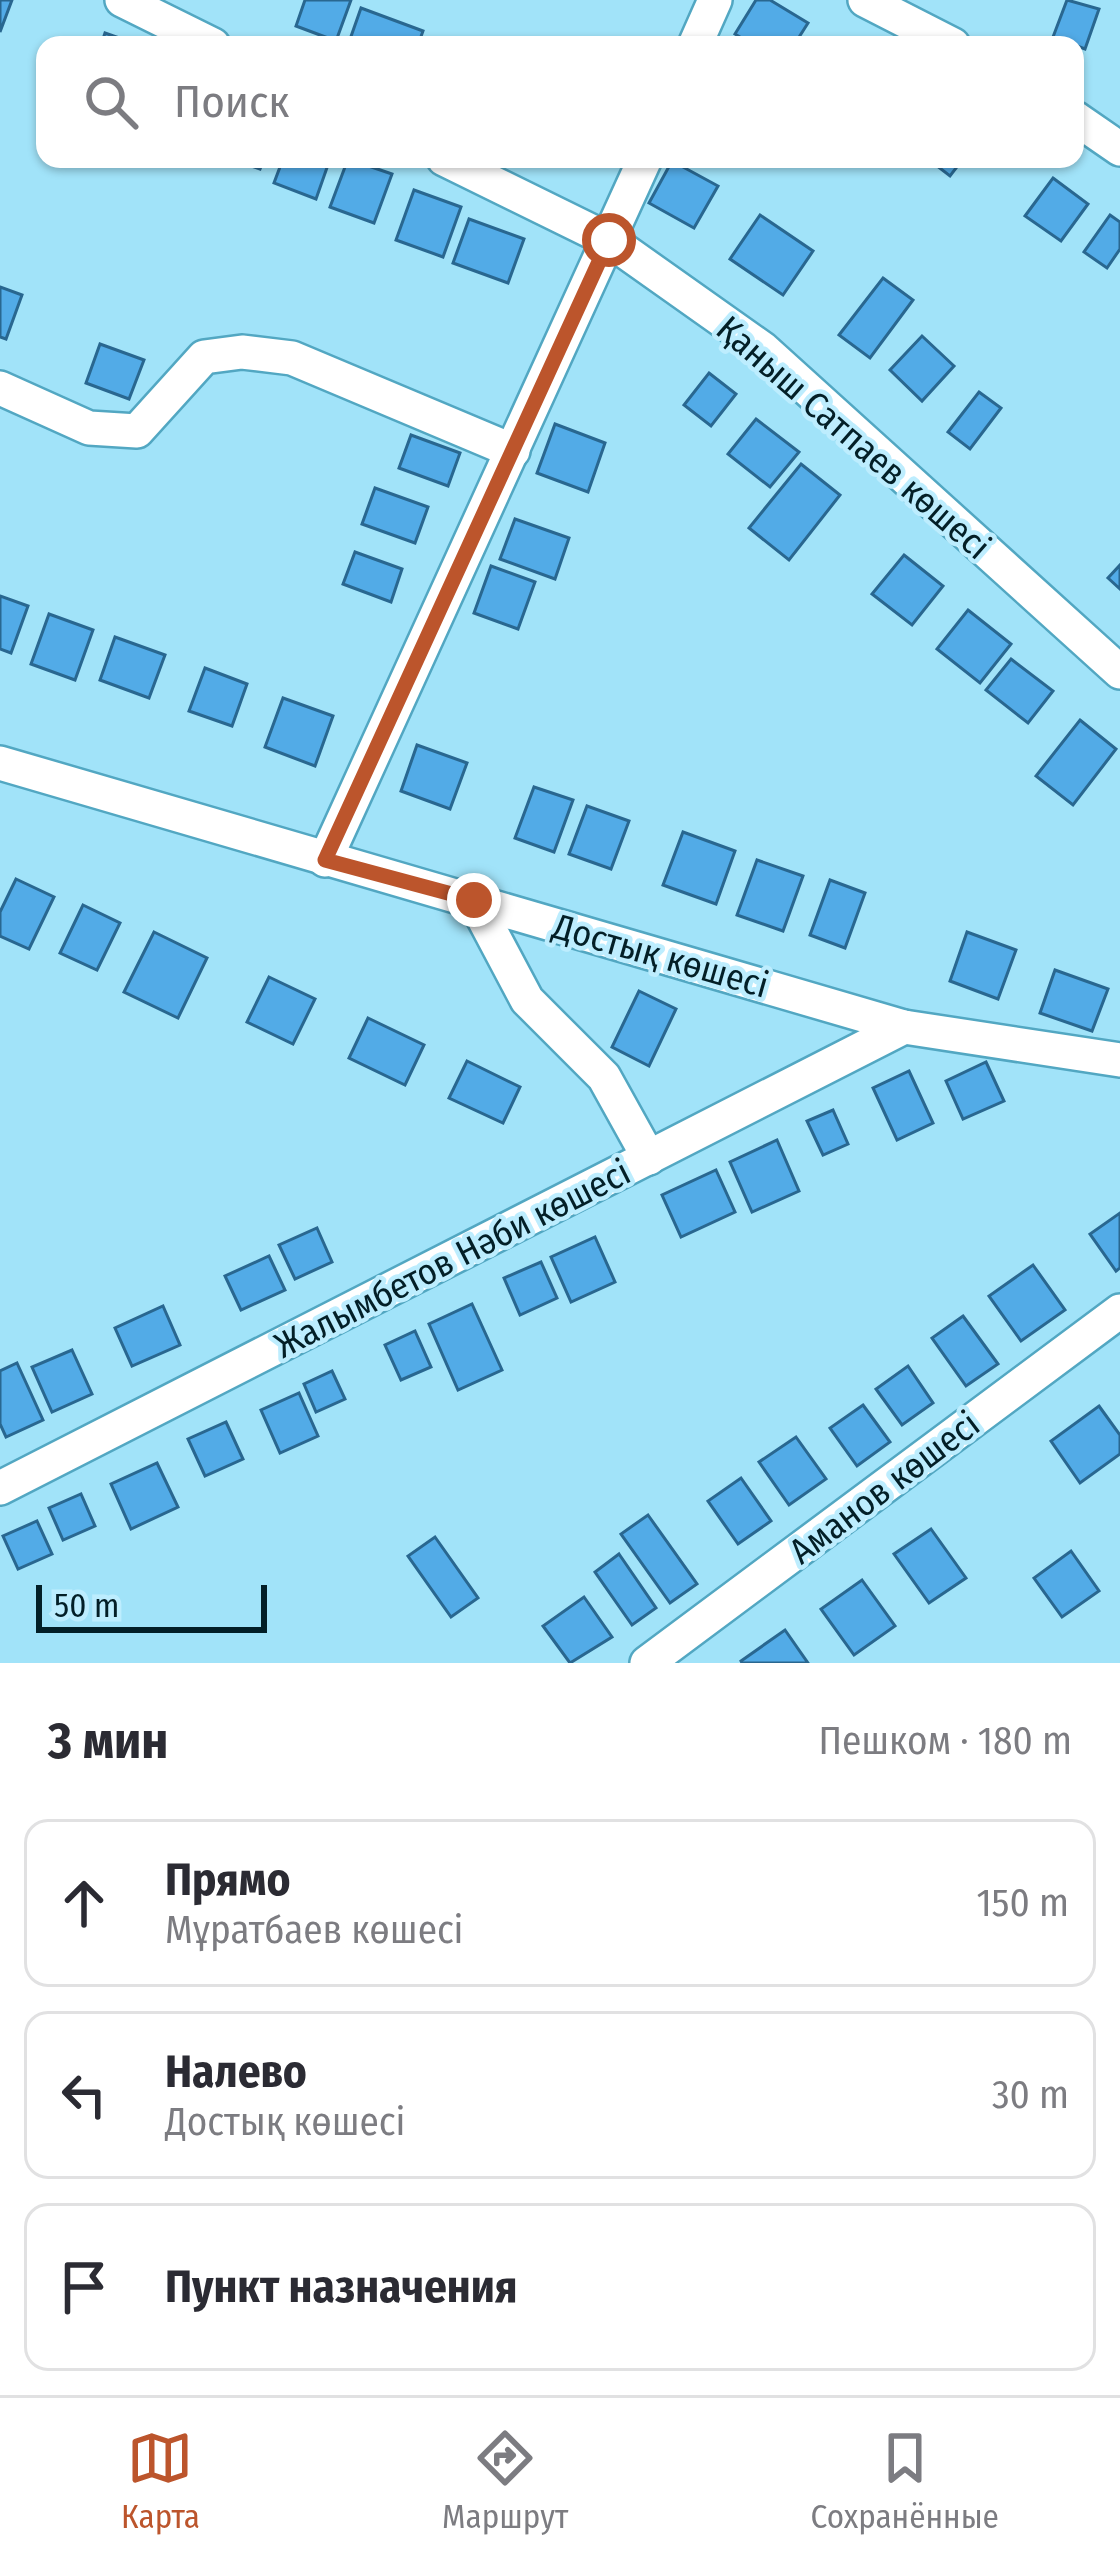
<!DOCTYPE html>
<html lang="ru">
<meta charset="utf-8">
<style>
body{margin:0;font-family:"Fira Sans Condensed",sans-serif;background:#f2f2f3;color:#2b2b33}
.scale{position:absolute;left:36px;bottom:30px;width:231px;box-sizing:border-box;padding-left:12px;border:6px solid #031f27;border-top:0;font-size:33px;line-height:42px;white-space:nowrap;color:#031f27;-webkit-text-stroke:9px #bdedfe;paint-order:stroke}
.stop{position:absolute;width:36px;height:36px;margin:-27px;border:9px solid #bc552c;border-radius:50%;background:#fff}
.stop.end{background:#bc552c;border-color:#fff;box-shadow:0 3px 12px #0008}
.list{margin:0;padding:0;list-style:none}
h2{display:flex;justify-content:space-between;align-items:center;height:156px;margin:0;padding:0 48px;font-size:51px}
h2 small{font-size:39px;font-weight:400;color:#7c7c81}
.list li{display:grid;grid-template-columns:78px 1fr auto;gap:36px;align-items:center;box-sizing:border-box;height:168px;margin:0 24px 24px;padding:0 24px;border:3px solid #e1e1e2;border-radius:24px}
.list b{display:block;font-size:45px;white-space:nowrap}
.list p{margin:0;font-size:39px;white-space:nowrap;color:#7c7c81}
.list em{font-size:39px;font-style:normal;color:#7c7c81}
.icon{flex:none;width:66px;height:66px;fill:none;stroke:currentColor;stroke-width:2;stroke-linecap:round;stroke-linejoin:round}
.map{position:relative;flex:none;width:1120px;height:1663px;overflow:hidden}
.search{position:absolute;background:#fff;box-shadow:0 3px 9px #0004;left:36px;right:36px;top:36px;height:132px;display:flex;align-items:center;gap:30px;box-sizing:border-box;padding:0 42px;border-radius:24px;color:#7c7c81;font-size:45px}
.sheet{height:732px;background:#fff}
nav{display:flex;justify-content:space-around;align-items:center;box-sizing:border-box;height:168px;border-top:3px solid #e1e1e2;background:#fff;font-size:33px;color:#7c7c81}
nav a{display:grid;justify-items:center;gap:6px}
nav .on{color:#bc552c}
.map>svg:first-child{display:block}
.building{fill:#52abe7;stroke:#296790;stroke-width:3}
.lines{fill:none;stroke-linecap:round;stroke-linejoin:round}
.street-casing{stroke:#52a7c2;stroke-width:38}
.street{stroke:#fff;stroke-width:33}
.route{stroke:#bc552c;stroke-width:15}
.labels{text-anchor:middle;stroke-width:9;stroke-linejoin:round;paint-order:stroke}
.street-label{font-size:36px;fill:#031f27;stroke:#bdedfe}
</style>
<div class="map">
<svg width="1120" height="1663" viewBox="0 0 1120 1663">
<rect width="100%" height="100%" fill="#a1e3f9"/>
<g class="building">
<polygon points="0,0 12,0 0,32"/>
<polygon points="305,0 351,0 336,41 296,26"/>
<polygon points="756,0 770,0 808,23 794,45 753,45 735,34"/>
<polygon points="1067,0 1099,9 1085,49 1053,37"/>
<polygon points="361,8 423,31 418,45 348,45"/>
<polygon points="105,33 139,45 101,45"/>
<polygon points="232,159 264,159 260,169"/>
<polygon points="283,159 330,159 316,199 274,183"/>
<polygon points="348,159 392,174 374,223 330,207"/>
<polygon points="928,159 963,159 950,176"/>
<polygon points="672,161 718,186 694,228 649,203"/>
<polygon points="1053,178 1088,204 1061,241 1025,216"/>
<polygon points="414,190 461,207 443,257 396,240"/>
<polygon points="760,215 813,251 783,295 730,259"/>
<polygon points="1110,215 1120,222 1120,249 1107,268 1084,252"/>
<polygon points="469,219 524,239 508,283 453,263"/>
<polygon points="883,278 913,300 870,358 839,335"/>
<polygon points="0,287 22,295 6,339 0,337"/>
<polygon points="922,336 954,366 922,401 890,370"/>
<polygon points="100,344 144,360 129,399 86,383"/>
<polygon points="709,373 736,394 711,426 684,405"/>
<polygon points="979,392 1001,408 970,449 948,432"/>
<polygon points="756,419 799,452 770,487 728,454"/>
<polygon points="555,424 605,443 588,492 537,473"/>
<polygon points="411,435 460,453 448,486 399,468"/>
<polygon points="801,464 840,495 789,560 749,528"/>
<polygon points="375,488 428,507 415,543 362,524"/>
<polygon points="515,519 569,538 555,579 500,559"/>
<polygon points="355,552 402,569 391,602 343,584"/>
<polygon points="904,555 943,586 912,625 872,594"/>
<polygon points="1120,565 1120,589 1108,578"/>
<polygon points="491,566 535,582 518,629 474,613"/>
<polygon points="0,596 28,606 11,653 0,649"/>
<polygon points="968,610 1011,644 980,683 937,649"/>
<polygon points="49,614 93,630 75,680 31,664"/>
<polygon points="115,637 165,655 149,698 100,680"/>
<polygon points="1011,659 1053,691 1028,723 986,690"/>
<polygon points="205,668 247,684 232,726 189,711"/>
<polygon points="283,698 333,716 315,766 265,747"/>
<polygon points="1080,720 1116,749 1073,805 1036,776"/>
<polygon points="417,745 467,763 450,809 401,791"/>
<polygon points="534,787 573,800 554,852 515,838"/>
<polygon points="587,806 629,821 611,869 569,854"/>
<polygon points="683,832 735,851 716,904 663,885"/>
<polygon points="757,860 803,876 783,931 737,915"/>
<polygon points="16,879 54,897 29,949 0,936 0,912"/>
<polygon points="830,880 865,893 845,948 810,935"/>
<polygon points="83,905 120,923 97,970 60,953"/>
<polygon points="154,932 207,958 178,1018 124,992"/>
<polygon points="967,932 1016,950 998,999 950,981"/>
<polygon points="1055,970 1108,989 1092,1031 1040,1013"/>
<polygon points="269,977 315,999 293,1044 247,1022"/>
<polygon points="639,991 676,1009 649,1066 612,1047"/>
<polygon points="368,1018 424,1045 405,1085 349,1058"/>
<polygon points="467,1061 520,1087 503,1123 449,1098"/>
<polygon points="986,1062 1004,1101 963,1119 946,1081"/>
<polygon points="909,1071 933,1123 897,1140 873,1088"/>
<polygon points="833,1110 848,1144 823,1155 807,1121"/>
<polygon points="777,1140 799,1191 752,1212 730,1162"/>
<polygon points="716,1170 735,1212 681,1237 662,1195"/>
<polygon points="1120,1213 1120,1268 1116,1271 1090,1234"/>
<polygon points="317,1228 332,1262 295,1279 279,1245"/>
<polygon points="595,1237 615,1282 571,1302 551,1257"/>
<polygon points="269,1256 285,1290 241,1310 225,1276"/>
<polygon points="541,1262 557,1298 520,1315 504,1278"/>
<polygon points="1033,1265 1065,1310 1021,1341 989,1296"/>
<polygon points="472,1304 502,1370 458,1390 429,1324"/>
<polygon points="163,1306 180,1345 132,1366 115,1328"/>
<polygon points="963,1316 998,1364 966,1386 932,1338"/>
<polygon points="415,1331 431,1367 401,1380 385,1345"/>
<polygon points="72,1350 92,1394 52,1412 32,1367"/>
<polygon points="17,1363 43,1420 6,1437 0,1424 0,1371"/>
<polygon points="908,1366 933,1403 902,1425 876,1389"/>
<polygon points="332,1371 345,1399 316,1412 304,1384"/>
<polygon points="299,1393 318,1436 280,1453 261,1410"/>
<polygon points="863,1405 890,1442 857,1466 830,1428"/>
<polygon points="1099,1406 1120,1435 1120,1454 1080,1483 1051,1441"/>
<polygon points="226,1422 243,1459 205,1476 188,1439"/>
<polygon points="796,1437 826,1479 789,1505 759,1462"/>
<polygon points="157,1463 178,1507 131,1529 111,1484"/>
<polygon points="741,1478 771,1521 738,1544 708,1501"/>
<polygon points="81,1494 95,1526 63,1540 49,1508"/>
<polygon points="648,1515 697,1584 670,1603 621,1534"/>
<polygon points="37,1521 52,1554 18,1569 3,1536"/>
<polygon points="931,1529 966,1578 929,1603 894,1554"/>
<polygon points="435,1537 478,1598 451,1617 408,1556"/>
<polygon points="1071,1551 1099,1591 1062,1617 1034,1578"/>
<polygon points="619,1554 656,1608 632,1625 595,1572"/>
<polygon points="862,1580 895,1626 854,1655 821,1609"/>
<polygon points="584,1597 612,1637 570,1663 543,1626"/>
<polygon points="785,1630 808,1663 742,1663 741,1661"/>
</g>
<g class="lines">
<defs>
<g id="street">
<polyline points="122,0 213,45"/>
<polyline points="865,0 953,45"/>
<polyline points="695,45 715,0"/>
<polyline points="1075,118 1120,149"/>
<polyline points="444,159 609,240 763,349 1120,672"/>
<polyline points="0,388 89,428 137,431 204,357 242,352 292,358 513,451"/>
<polyline points="0,763 904,1027 1120,1060"/>
<polyline points="325,860 645,159"/>
<polyline points="474,900 527,1000 604,1077 649,1158"/>
<polyline points="0,1488 904,1027"/>
<polyline points="647,1663 1120,1311"/>
</g>
</defs>
<use href="#street" class="street-casing"/>
<use href="#street" class="street"/>
</g>
<g class="lines">
<polyline class="route" points="474,900 325,860 609,240"/>
</g>
<g class="labels">
<g class="street-label">
<text transform="translate(854 437) rotate(41)" y="13">Қаныш Сатпаев көшесі</text>
<text transform="translate(661 955) rotate(16)" y="13">Достық көшесі</text>
<text transform="translate(452 1258) rotate(-27)" y="13">Жалымбетов Нәби көшесі</text>
<text transform="translate(884 1487) rotate(-37)" y="13">Аманов көшесі</text>
</g>
</g>
</svg>
<div class="scale">50 m</div>
<div class="stop" style="left:609px;top:240px"></div>
<div class="stop end" style="left:474px;top:900px"></div>
<div class="search"><svg class="icon" aria-label="search" viewBox="0 0 24 24"><circle cx="10" cy="10" r="6"/><path d="M15 15l6 6"/></svg>Поиск</div>
</div>
<section class="sheet">
<h2>3 мин<small>Пешком · 180 m</small></h2>
<ul class="list">
<li><svg class="icon" aria-label="ahead" viewBox="0 0 24 24"><path d="M12 20V5M6 11l6-6 6 6"/></svg><div><b>Прямо</b><p>Мұратбаев көшесі</p></div><em>150 m</em></li>
<li><svg class="icon" aria-label="left" viewBox="0 0 24 24"><path d="M17 20v-9H6M10 6l-5 5 5 5"/></svg><div><b>Налево</b><p>Достық көшесі</p></div><em>30 m</em></li>
<li><svg class="icon" aria-label="arrive" viewBox="0 0 24 24"><path d="M6 21V4h12l-3 4 3 4H6"/></svg><div><b>Пункт назначения</b></div></li>
</ul>
</section>
<nav>
<a class="on"><svg class="icon" aria-label="map" viewBox="0 0 24 24"><path d="M3 6l6-2 6 2 6-2v14l-6 2-6-2-6 2zM9 4v14M15 6v14"/></svg>Карта</a>
<a><svg class="icon" aria-label="directions" viewBox="0 0 24 24"><path d="M12 3l9 9-9 9-9-9zM9 14v-3h6M13 9l2 2-2 2"/></svg>Маршрут</a>
<a><svg class="icon" aria-label="saved" viewBox="0 0 24 24"><path d="M7 4h10v16l-5-4-5 4z"/></svg>Сохранённые</a>
</nav>
